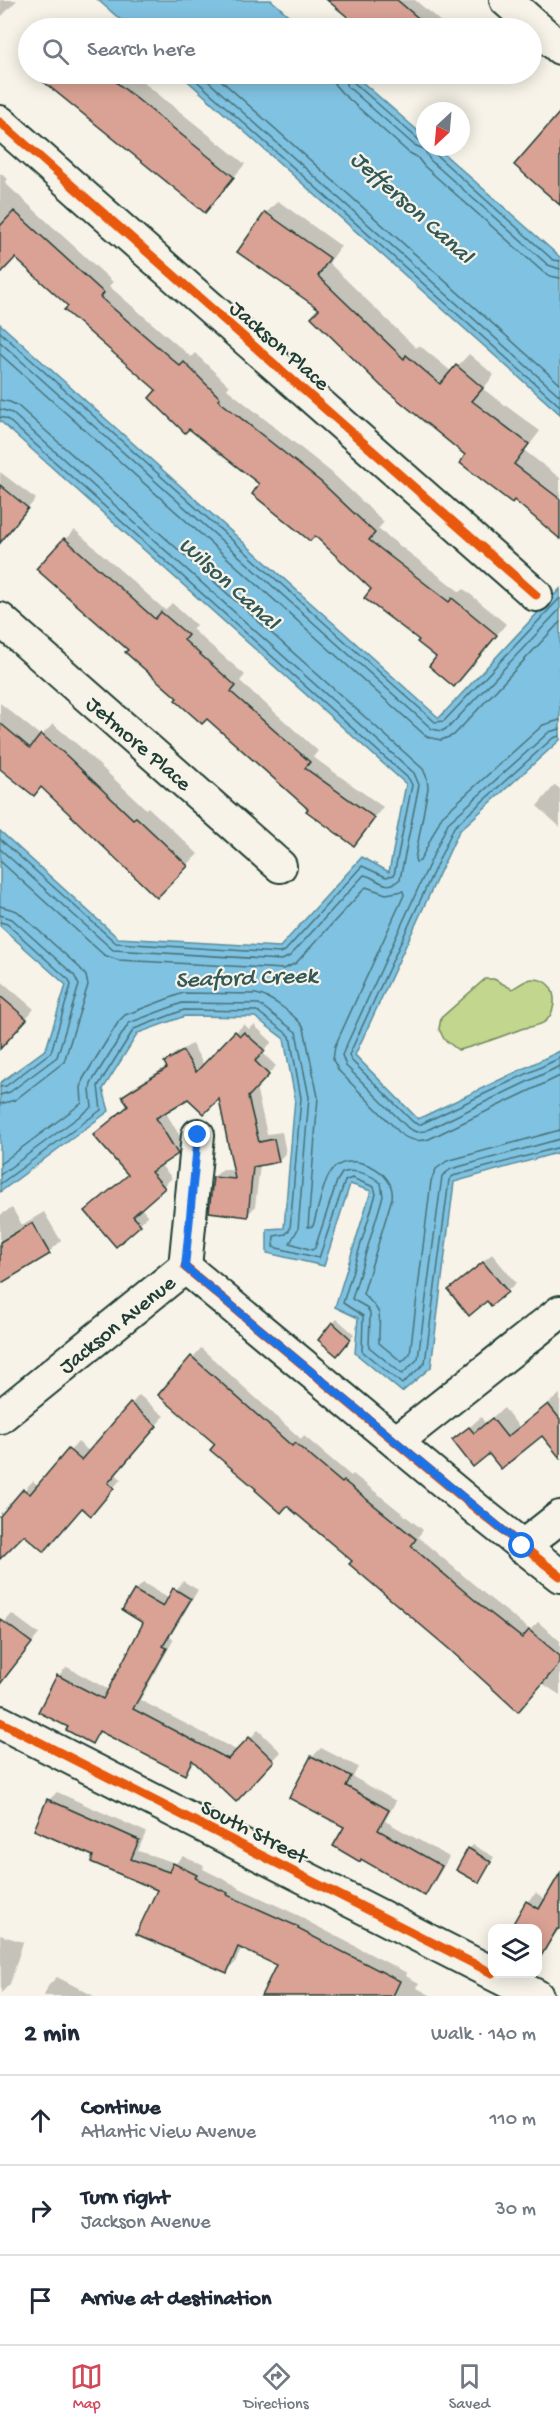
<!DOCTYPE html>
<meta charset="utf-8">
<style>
body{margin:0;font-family:"Gochi Hand",sans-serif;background:#f6f6f7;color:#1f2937}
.controls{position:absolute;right:18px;bottom:18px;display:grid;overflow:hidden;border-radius:12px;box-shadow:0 3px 15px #0003}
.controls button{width:54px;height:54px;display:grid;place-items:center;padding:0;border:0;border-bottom:2px solid #e0e1e3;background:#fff;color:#1f2937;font:30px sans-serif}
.compass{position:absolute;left:416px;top:102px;width:54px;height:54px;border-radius:50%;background:#fff;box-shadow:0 3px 15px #0003;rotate:206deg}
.stop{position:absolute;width:18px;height:18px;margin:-14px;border:4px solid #1a73e8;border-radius:50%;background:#fff}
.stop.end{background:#1a73e8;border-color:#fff;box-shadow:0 2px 6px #0008}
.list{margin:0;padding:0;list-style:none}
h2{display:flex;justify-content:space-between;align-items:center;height:78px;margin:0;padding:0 24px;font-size:26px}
h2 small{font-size:20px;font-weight:400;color:#747a83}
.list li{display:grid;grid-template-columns:39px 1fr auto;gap:18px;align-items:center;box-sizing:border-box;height:90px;padding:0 24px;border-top:2px solid #e0e1e3}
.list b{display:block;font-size:22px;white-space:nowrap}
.list p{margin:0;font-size:20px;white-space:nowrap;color:#747a83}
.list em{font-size:20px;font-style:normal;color:#747a83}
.icon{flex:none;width:33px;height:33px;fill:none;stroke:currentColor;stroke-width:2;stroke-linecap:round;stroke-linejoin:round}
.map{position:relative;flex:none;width:560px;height:1996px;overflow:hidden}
.search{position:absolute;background:#fff;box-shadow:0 3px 15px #0003;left:18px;right:18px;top:18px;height:66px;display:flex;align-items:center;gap:15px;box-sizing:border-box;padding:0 21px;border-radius:33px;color:#747a83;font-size:22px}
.sheet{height:348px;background:#fff}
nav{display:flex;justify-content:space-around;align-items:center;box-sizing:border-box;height:84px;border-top:2px solid #e0e1e3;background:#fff;font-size:16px;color:#747a83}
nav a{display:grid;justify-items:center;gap:3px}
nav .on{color:#d1495b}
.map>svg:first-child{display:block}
.green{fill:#c2d78d;stroke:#708a60;stroke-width:1.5}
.water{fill:#80c2e1;stroke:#598d9c;stroke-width:1.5}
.shadow{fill:#0003}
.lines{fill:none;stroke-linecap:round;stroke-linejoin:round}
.shore{stroke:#467279;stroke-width:1.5}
.building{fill:#daa294;stroke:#1f3d34;stroke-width:1.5}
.street-casing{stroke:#1f3d34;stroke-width:36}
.street{stroke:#f7f3e8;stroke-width:32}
.cycleway-casing{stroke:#f7f3e8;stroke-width:13}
.cycleway{stroke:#e8590c;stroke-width:9}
.route{stroke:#1a73e8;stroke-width:8}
.labels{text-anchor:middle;stroke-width:4.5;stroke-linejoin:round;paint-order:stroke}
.street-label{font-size:22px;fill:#1f3d34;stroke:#f7f3e8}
.water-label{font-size:24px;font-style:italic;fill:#325857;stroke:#f7f3e8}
</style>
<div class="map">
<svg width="560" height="1996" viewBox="0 0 560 1996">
<rect width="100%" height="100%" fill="#f7f3e8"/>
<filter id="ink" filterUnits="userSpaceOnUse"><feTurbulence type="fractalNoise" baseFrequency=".0167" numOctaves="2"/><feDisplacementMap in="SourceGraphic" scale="12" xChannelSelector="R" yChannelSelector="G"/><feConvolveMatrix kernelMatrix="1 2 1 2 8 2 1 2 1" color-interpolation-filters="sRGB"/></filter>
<g filter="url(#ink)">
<path class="green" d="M485,979H494L512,989C519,986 525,979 533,979C555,979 560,1004 547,1020C540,1027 530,1026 521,1029C500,1037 480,1045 458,1050L444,1039L439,1029L441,1018Z"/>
<g class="water">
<polygon points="98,0 271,0 303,28 130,28"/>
<polygon points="180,74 353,74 425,137 425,147 436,147 560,257 560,414"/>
<polygon points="0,324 439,718 560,589 560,740 459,831 355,1055 418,1119 560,1051 560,1152 454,1182 431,1367 402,1392 355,1353 358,1318 335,1307 371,1191 350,1184 324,1266 267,1253 267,1229 284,1228 295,1098 284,1039 255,1017 185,1016 138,1033 103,1089 109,1111 0,1192 0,1083 46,1049 66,985 0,926 0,831 118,938 280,947 362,857 389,872 406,784 0,421"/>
</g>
<g class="shadow">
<polygon points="0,0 17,0 1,17"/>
<polygon points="330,0 415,0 448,28 374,28 359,16"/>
<polygon points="68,21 77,28 61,28"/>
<polygon points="36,74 133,74 245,164 205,211"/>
<polygon points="425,74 441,74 434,81"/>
<polygon points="0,173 8,179 5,183 113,282 109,286 191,357 195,353 229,386 227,389 331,472 384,522 378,529 460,592 464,589 506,624 464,674 438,657 373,589 15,256 0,254"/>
<polygon points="278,201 341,246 329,263 416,348 419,345 452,372 469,354 494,375 483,389 540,431 525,451 560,478 560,537 467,455 321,309 239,251 266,213"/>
<polygon points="0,472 36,499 2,538 0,536"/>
<polygon points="75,530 165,610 172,603 196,625 192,629 245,675 240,681 318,751 313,757 383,807 354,844 310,809 207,717 179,697 130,650 65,539"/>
<polygon points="0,703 41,736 53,724 78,745 146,809 148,807 198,854 157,896 42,786 0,767"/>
<polygon points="555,785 560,789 560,827 537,806"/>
<polygon points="0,980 34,1009 10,1037 0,1044"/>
<polygon points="244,1024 249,1029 254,1025 272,1042 262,1052 276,1066 256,1087 267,1134 282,1132 286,1153 278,1161 260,1165 255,1207 247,1215 214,1177 223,1169 235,1171 220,1096 188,1097 165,1111 185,1145 160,1164 172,1178 140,1207 148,1216 116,1245 129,1175 130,1105 124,1096 132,1088 167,1066 165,1063 174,1054 192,1044 204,1065"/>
<polygon points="12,1208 22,1225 44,1212 61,1241 49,1252 0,1282 0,1215"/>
<polygon points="492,1254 516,1283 507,1291 459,1281"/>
<polygon points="337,1319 354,1334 341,1350 333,1323"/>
<polygon points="201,1348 301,1439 304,1436 351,1476 353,1474 423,1530 418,1537 492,1600 530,1630 538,1622 560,1641 560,1695 354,1561 160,1395"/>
<polygon points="560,1394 560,1456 542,1434 489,1452 454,1441 481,1417 485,1423 504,1408 519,1427"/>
<polygon points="139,1395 164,1416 116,1474 121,1479 99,1505 82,1507 24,1533 0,1556 0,1518 24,1490 33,1481 39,1486 78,1442 90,1452"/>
<polygon points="183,1581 198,1590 170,1637 174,1639 140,1700 238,1751 258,1730 281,1752 244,1791 195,1761 184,1774 102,1730 92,1742 70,1726 40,1711 59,1675 67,1667 109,1690 145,1622 135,1591 143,1583 170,1598"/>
<polygon points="12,1614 39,1634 0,1683 0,1627"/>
<polygon points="321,1748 358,1767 353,1777 396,1801 385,1821 449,1857 433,1885 424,1894 346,1826 291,1797 312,1757"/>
<polygon points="57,1792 146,1832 138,1851 176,1863 183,1856 204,1866 203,1869 235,1885 235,1886 306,1919 305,1920 407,1973 406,1976 419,1983 417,1988 432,1996 305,1996 278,1965 242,1947 235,1963 226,1972 159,1889 95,1856 49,1800"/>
<polygon points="473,1845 494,1857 478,1882 469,1849"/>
<polygon points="560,1876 560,1928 544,1950 527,1902 536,1893 546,1900"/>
<polygon points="0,1935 23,1942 10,1984 1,1993"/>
<polygon points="57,1977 94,1996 44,1996 48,1986"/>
</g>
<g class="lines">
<g class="shore">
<polyline points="189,74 560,406"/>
<polyline points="200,74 560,396"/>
<polyline points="214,74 560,384"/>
<polyline points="333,74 335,85 342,93 408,152 417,157 424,166 543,272 550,276 560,278"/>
<polyline points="343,74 347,86 414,145 424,149 430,160 548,265 560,269"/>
<polyline points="350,74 352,81 419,140 425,141"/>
<polyline points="433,147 435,154 553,260 560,261"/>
<polyline points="0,332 435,722 444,721 560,598"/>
<polyline points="0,342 432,729 442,731 449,727 560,609"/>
<polyline points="0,354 427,737 441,740 454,735 560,622"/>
<polyline points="0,400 10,402 18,406 423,769 427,778 428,788 415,859 416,862 420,861 442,816 543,725 560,720"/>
<path d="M0,409L12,413L414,773L419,785L400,879C386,893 377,877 364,875L290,956L282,960L113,950L0,849"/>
<polyline points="0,417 7,419 409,779 412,785 394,875 386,877 362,866 285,951 280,953 116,943 0,839"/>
<polyline points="560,729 549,732 448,823 342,1055 346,1066 408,1128 416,1132 425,1131 560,1066"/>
<polyline points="560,736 553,738 454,827 349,1055 351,1060 413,1122 419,1125 560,1058"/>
<path d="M0,861L104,955L118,960L284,969L296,963L366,887L386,894L403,891L404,895L335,1046L333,1060L339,1071L402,1135C411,1141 419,1142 429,1139L560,1076"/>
<polyline points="0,906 17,911 80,968 86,976 88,985 64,1062 15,1100 0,1104"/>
<polyline points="0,915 12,919 74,975 79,985 57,1057 10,1092 0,1095"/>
<polyline points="0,922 7,924 69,980 71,985 51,1052 6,1086 0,1087"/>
<path d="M0,1164L82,1103L81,1088L83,1079L119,1021L125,1015L183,993L256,994C272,997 295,1015 304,1028L318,1097L308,1227L313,1226C318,1211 323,1179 334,1168C353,1151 396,1171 392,1198L363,1294C386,1315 378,1314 379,1343L402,1362L410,1354L431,1181L436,1169L447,1161L560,1130"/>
<path d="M0,1175L92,1107L90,1090L91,1083L129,1023L182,1003L259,1004L296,1032L309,1097L298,1229L290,1243L312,1250L315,1248L337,1181L342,1173C354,1168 372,1175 381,1183L383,1196L352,1299L366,1307L370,1313L369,1347L402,1374L418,1359L442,1176L451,1169L560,1139"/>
<polyline points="0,1184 101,1110 98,1086 134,1029 184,1010 257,1011 290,1036 301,1098 290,1229 286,1234 274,1236 273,1247 319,1258 345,1181 352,1178 374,1187 376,1194 343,1303 363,1316 362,1351 402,1384 425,1363 449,1180 453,1176 560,1147"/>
</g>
</g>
<g class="building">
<polygon points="327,0 397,0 430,28 361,28"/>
<polygon points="34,74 106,74 234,177 205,213"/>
<polygon points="560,112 560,205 514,165"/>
<polygon points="14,211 104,293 100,297 180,366 184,362 220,398 218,400 321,482 375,533 369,540 449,602 452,598 497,635 454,687 429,666 436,657 417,642 419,640 364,598 371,589 315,536 310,541 252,494 259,484 189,429 185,433 149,398 156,390 64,310 68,306 15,258 0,274 0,226"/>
<polygon points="265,212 330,258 318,276 404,359 406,355 440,384 456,365 483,388 472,401 529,444 514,464 560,499 560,539 514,500 512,503 460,463 465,455 381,386 311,317 319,309 237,252"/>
<polygon points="0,485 28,508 0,543"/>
<polygon points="64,538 155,619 161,612 188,635 184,640 236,686 231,692 310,762 305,768 375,818 354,846 306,811 308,809 207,719 202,724 175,700 177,698 125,652 128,650 36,569"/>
<polygon points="0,723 30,748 41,734 67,756 133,819 136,817 188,866 157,898 41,787 34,796 0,769"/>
<polygon points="0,996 27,1019 0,1049"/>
<polygon points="235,1031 240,1036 244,1032 265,1051 255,1061 269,1075 248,1097 259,1142 274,1139 279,1162 253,1167 248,1217 209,1212 213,1177 235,1179 219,1099 204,1114 188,1099 156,1118 178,1154 151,1172 165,1188 133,1216 141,1225 116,1247 85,1211 128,1175 93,1135 128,1106 122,1096 167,1068 164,1062 183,1051 196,1072"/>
<polygon points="32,1223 50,1254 0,1284 0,1242"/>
<polygon points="483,1262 508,1292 491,1306 487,1301 469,1316 448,1290"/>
<polygon points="332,1322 351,1339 337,1356 318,1340"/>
<polygon points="191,1356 292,1446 295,1443 342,1483 344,1481 416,1539 411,1546 484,1608 522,1638 529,1630 560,1656 560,1663 518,1712 449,1649 349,1564 352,1561 287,1506 281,1513 255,1490 256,1489 210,1450 215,1444 158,1395"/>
<polygon points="130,1403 157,1426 108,1483 114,1488 91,1516 82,1508 44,1552 24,1535 0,1559 0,1516 23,1489 30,1494 68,1449 81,1460"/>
<polygon points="548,1404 560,1419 560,1458 542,1436 501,1469 489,1454 473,1467 452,1440 469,1427 474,1433 492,1418 507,1437"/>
<polygon points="173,1588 191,1599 163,1646 167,1648 133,1709 228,1759 249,1737 274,1761 236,1802 192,1760 185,1775 99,1731 92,1744 66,1730 68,1727 38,1712 57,1675 103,1699 143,1623 122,1610 134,1590 163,1607"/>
<polygon points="0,1619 32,1643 0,1684"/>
<polygon points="311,1756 351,1776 346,1786 389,1810 378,1830 442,1866 425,1896 361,1859 360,1862 333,1846 344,1827 289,1798"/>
<polygon points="47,1799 139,1840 131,1859 169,1872 173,1863 197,1875 195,1878 228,1893 227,1895 299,1927 298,1929 400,1981 393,1996 261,1996 276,1965 238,1947 227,1973 136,1934 157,1890 91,1862 93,1856 34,1830"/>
<polygon points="468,1848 491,1862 479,1883 456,1870"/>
<polygon points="560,1873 560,1929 557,1929 537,1963 537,1929 510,1929 526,1901 539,1909"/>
</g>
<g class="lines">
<defs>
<g id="street">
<polyline points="506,0 560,48"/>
<polyline points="0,122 536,595"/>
<polyline points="0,619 280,866"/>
<polyline points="185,1267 486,1517 560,1576"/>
<polyline points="0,1417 185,1267 198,1135"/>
<polyline points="396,1442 560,1312"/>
<polyline points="522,1547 560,1517"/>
<polyline points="0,1722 492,1973"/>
<polyline points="493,1974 537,1996"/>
</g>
</defs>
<use href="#street" class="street-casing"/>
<use href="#street" class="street"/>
<defs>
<g id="cycleway">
<polyline points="0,122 536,595"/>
<polyline points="185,1267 486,1517 560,1576"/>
<polyline points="0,1722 492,1973"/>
</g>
</defs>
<use href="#cycleway" class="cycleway-casing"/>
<use href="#cycleway" class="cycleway"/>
</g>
</g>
<g class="lines" filter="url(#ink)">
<polyline class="route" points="198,1135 185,1267 522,1546"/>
</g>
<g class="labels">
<g class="street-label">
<text transform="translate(281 344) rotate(41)" y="8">Jackson Place</text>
<text transform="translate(140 742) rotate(41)" y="8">Jetmore Place</text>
<text transform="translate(116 1323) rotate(-39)" y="8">Jackson Avenue</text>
<text transform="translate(255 1830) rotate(27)" y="8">South Street</text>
</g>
<g class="water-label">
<text transform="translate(413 206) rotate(42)" y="8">Jefferson Canal</text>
<text transform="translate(230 582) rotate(42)" y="8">Wilson Canal</text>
<text transform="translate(246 976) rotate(-2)" y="8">Seaford Creek</text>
</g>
</g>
</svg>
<div class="controls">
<button><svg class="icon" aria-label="layers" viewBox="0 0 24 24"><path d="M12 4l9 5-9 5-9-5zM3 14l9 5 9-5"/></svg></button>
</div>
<svg class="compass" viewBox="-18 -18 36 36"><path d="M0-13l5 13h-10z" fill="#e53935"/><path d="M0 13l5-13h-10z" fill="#747a83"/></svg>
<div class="stop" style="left:522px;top:1546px"></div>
<div class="stop end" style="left:198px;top:1135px"></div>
<div class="search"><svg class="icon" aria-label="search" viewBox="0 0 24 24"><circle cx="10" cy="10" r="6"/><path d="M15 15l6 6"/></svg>Search here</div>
</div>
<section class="sheet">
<h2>2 min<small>Walk · 140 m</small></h2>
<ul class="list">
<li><svg class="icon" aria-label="ahead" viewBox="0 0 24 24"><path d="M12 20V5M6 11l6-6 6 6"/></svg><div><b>Continue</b><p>Atlantic View Avenue</p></div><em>110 m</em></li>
<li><svg class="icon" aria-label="right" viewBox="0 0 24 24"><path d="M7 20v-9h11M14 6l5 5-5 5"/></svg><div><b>Turn right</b><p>Jackson Avenue</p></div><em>30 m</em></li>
<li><svg class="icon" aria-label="arrive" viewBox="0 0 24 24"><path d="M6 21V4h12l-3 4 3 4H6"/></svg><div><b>Arrive at destination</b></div></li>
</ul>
</section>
<nav>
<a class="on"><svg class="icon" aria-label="map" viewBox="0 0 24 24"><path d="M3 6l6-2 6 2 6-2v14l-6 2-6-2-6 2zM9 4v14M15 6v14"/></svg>Map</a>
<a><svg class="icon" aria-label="directions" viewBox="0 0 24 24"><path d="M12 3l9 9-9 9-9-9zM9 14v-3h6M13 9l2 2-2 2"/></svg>Directions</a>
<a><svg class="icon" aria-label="saved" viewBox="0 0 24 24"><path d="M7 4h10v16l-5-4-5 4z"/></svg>Saved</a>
</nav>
